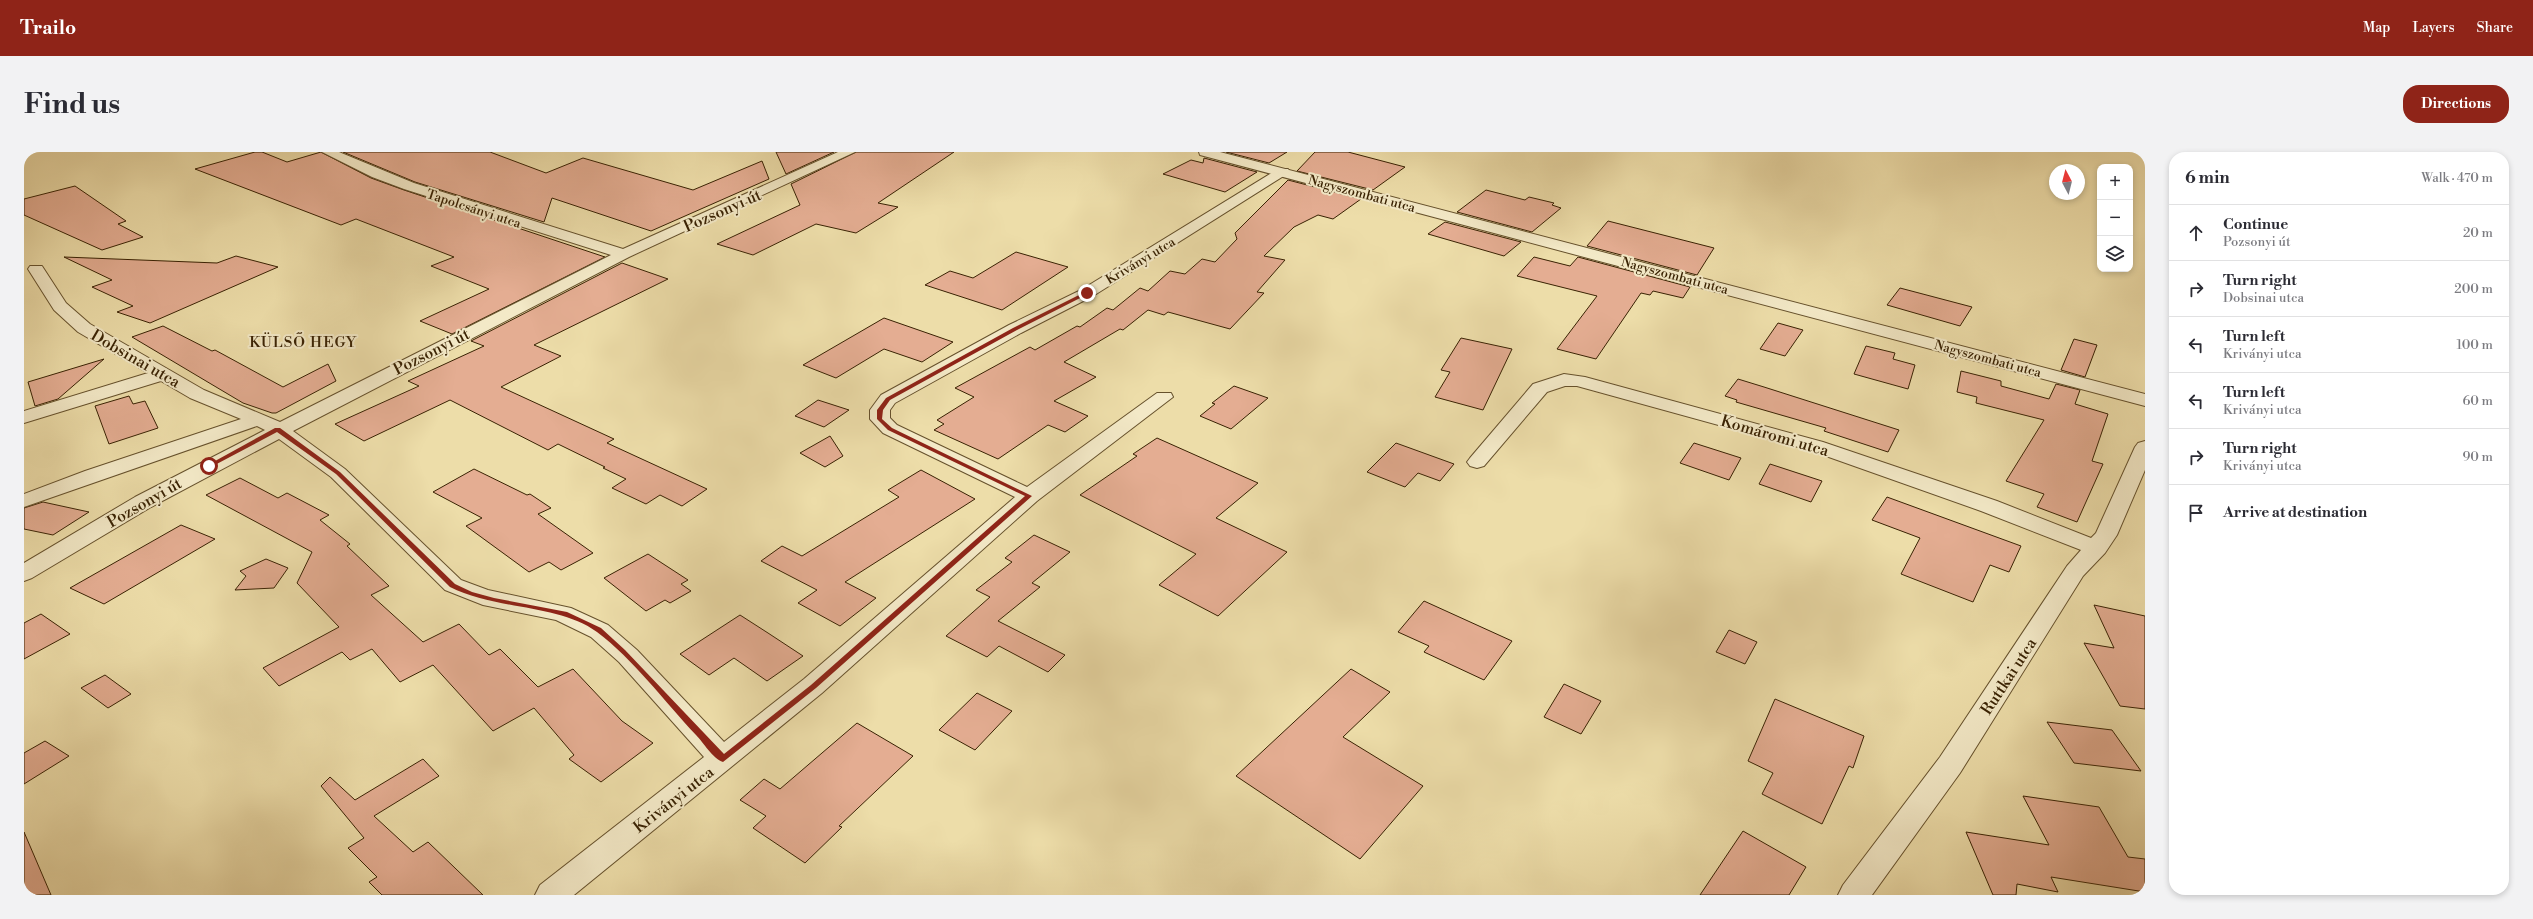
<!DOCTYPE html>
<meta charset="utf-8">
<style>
body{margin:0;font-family:"Libre Bodoni",serif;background:#f2f2f3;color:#2b2b33}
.controls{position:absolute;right:12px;top:12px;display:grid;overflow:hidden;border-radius:8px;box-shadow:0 2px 6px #0003}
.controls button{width:36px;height:36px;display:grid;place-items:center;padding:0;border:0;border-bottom:1px solid #e1e1e2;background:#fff;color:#2b2b33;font:20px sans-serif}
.compass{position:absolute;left:2025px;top:12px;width:36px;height:36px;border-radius:50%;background:#fff;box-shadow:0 2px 6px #0003;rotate:353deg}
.stop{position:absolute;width:12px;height:12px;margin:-9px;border:3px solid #8f2418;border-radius:50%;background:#fff}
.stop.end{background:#8f2418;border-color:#fff;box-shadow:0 1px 4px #0008}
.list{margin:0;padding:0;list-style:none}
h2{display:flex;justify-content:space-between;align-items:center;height:52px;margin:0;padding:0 16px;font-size:17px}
h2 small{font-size:13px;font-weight:400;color:#7c7c81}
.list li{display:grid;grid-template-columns:26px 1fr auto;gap:12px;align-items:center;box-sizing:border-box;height:56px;padding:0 16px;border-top:1px solid #e1e1e2}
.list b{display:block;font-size:15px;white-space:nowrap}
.list p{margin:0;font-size:13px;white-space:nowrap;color:#7c7c81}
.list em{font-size:13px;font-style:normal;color:#7c7c81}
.icon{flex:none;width:22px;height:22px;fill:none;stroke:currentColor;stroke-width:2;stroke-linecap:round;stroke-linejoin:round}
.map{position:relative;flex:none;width:2121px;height:743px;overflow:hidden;border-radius:16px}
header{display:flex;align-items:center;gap:24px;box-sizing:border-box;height:56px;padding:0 20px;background:#8f2418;color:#fff}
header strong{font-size:19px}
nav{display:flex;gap:22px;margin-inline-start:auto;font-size:14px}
.intro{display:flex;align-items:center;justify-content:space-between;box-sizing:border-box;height:96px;padding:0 24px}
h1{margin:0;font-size:28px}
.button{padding:10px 18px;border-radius:16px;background:#8f2418;color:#fff;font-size:14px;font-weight:700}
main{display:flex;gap:24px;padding:0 24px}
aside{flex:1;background:#fff;border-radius:16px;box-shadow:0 2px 6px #0003}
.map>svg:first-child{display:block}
.building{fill:#e4ad92;stroke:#392203}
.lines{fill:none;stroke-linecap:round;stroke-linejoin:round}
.minor-casing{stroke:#66512c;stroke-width:2}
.tertiary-casing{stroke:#66512c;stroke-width:2}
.minor{fill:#f3e9c7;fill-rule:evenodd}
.tertiary{fill:#f3e9c7;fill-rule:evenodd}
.route{fill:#8f2418}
.labels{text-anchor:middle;stroke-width:4;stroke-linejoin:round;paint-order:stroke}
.far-street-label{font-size:13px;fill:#392203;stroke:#f3e9c7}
.far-quarter-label{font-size:15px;letter-spacing:1px;fill:#392203;stroke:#f3e9c7}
.street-label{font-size:16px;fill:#392203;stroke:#f3e9c7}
</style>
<header>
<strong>Trailo</strong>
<nav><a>Map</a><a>Layers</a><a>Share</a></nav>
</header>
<div class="intro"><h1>Find us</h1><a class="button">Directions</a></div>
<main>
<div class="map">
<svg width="2121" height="743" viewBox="0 0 2121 743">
<rect width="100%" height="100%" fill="#eddda9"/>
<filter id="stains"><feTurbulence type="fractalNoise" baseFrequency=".005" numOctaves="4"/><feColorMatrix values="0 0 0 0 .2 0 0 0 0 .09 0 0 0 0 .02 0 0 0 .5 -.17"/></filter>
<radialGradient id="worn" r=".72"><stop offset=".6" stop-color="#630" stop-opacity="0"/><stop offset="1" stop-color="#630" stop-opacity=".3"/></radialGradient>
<g class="building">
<polygon points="231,0 238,0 263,10 297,0 347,26 380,38 581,105 428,182 396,169 465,137 407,114 430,105 332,67 317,73 171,17"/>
<polygon points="319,0 466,0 522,21 559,6 669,38 738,9 745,27 627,79 528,46 520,70 391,30"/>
<polygon points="752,0 810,0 762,22"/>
<polygon points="832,0 930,0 854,51 874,55 832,81 792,72 729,103 693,92 776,53 767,32"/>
<polygon points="1202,0 1263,0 1245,11"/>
<polygon points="1291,0 1324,0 1381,15 1349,38 1273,19"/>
<polygon points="1180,6 1233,20 1201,40 1139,22 1167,8 1179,11"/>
<polygon points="1264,28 1337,47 1309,67 1294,63 1270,75 1240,104 1261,108 1233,140 1240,141 1206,177 1144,160 1140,163 1124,158 1099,178 1096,177 1040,210 1072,225 1030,249 1064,264 1041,280 1024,273 974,307 910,278 920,272 913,268 950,245 931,236 1006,195 1011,198 1053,174 1056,175 1083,156 1089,158 1116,136 1124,139 1146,119 1161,122 1178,107 1191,110 1213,87 1211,81"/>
<polygon points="51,34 102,69 94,72 119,85 78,98 0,63 0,47"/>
<polygon points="1462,38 1501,48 1505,45 1530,51 1528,53 1537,56 1508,80 1433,60"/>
<polygon points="1584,69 1690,96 1673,123 1563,94"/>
<polygon points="1421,70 1497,90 1480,104 1404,82"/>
<polygon points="992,100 1044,115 978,158 901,133 926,119 949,126"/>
<polygon points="212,104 254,115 126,171 93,160 109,154 68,135 88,128 40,105 193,111"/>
<polygon points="1510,105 1546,114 1554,105 1666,135 1659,146 1629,139 1626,143 1617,141 1572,207 1533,197 1573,144 1493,124"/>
<polygon points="598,111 644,127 510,193 537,204 477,235 590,287 583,291 683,337 658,354 636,343 622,352 588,336 602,327 579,316 581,315 534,292 524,298 426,248 340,289 311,272 395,234 384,229 460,194 447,189"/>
<polygon points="1876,136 1948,155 1936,174 1863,153"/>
<polygon points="860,166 929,190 898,210 860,197 812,226 779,213"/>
<polygon points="1754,171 1779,178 1761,204 1736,197"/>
<polygon points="139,174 188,199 191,198 259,235 304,212 312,229 252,261 248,261 219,251 108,185"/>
<polygon points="1437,186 1488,197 1459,258 1411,245 1426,220 1417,218"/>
<polygon points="2050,187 2073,193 2061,225 2037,218"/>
<polygon points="1842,194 1871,201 1869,207 1891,213 1884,237 1830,222"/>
<polygon points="80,207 34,247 11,254 4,230"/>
<polygon points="1937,219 1977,229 1977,234 2025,247 2032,232 2056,238 2051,252 2084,262 2068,309 2079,312 2053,370 2013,355 2020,342 1982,329 2020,268 1952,251 1953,245 1933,240"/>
<polygon points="1714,227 1740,235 1875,278 1864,300 1800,279 1802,276 1712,250 1713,248 1701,244"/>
<polygon points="1210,234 1244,246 1207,277 1176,264 1191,252 1188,251"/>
<polygon points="105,244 109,252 121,249 134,276 85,292 71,254"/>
<polygon points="794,248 825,258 800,275 771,264"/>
<polygon points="806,284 819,304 801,315 776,301"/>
<polygon points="1133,286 1234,331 1192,366 1263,400 1194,464 1135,433 1172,402 1056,343 1113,304 1109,302"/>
<polygon points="1372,291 1430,312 1416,329 1394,321 1381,335 1343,320"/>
<polygon points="1670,291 1717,306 1705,328 1656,311"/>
<polygon points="1746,312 1798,329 1787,350 1735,332"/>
<polygon points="450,317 503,343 506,342 527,356 514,362 569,401 537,418 525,410 505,420 442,374 458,366 409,340"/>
<polygon points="897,318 951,347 821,430 852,446 816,474 774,451 793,438 737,409 758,394 778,404 875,345 864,338"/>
<polygon points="216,326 254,346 263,341 305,363 296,368 326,392 323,394 365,434 347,443 399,490 435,472 465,503 476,497 514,535 549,517 598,569 629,591 577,630 545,607 550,603 510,556 469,579 409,513 376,530 348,497 326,508 318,500 255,534 239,516 315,475 273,431 288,400 182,343"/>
<polygon points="1863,345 1997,394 1985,420 1966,413 1949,450 1877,422 1896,386 1848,368"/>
<polygon points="19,350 65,360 29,383 0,377 0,356"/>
<polygon points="157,373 191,387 80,452 46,436"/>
<polygon points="1010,383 1046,400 1008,431 1016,435 974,469 1041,503 1024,520 975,494 963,505 922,484 966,445 952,438 988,410 981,406"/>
<polygon points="624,402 664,428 657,432 667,439 646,451 641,448 622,459 580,426"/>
<polygon points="242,407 264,416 250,436 211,438 222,424 216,419"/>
<polygon points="1400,449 1488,489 1460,528 1400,500 1405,494 1374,480"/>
<polygon points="2070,453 2121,464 2121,557 2096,554 2060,491 2090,496"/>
<polygon points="17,462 46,482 0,507 0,471"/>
<polygon points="716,463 744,481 779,504 743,529 710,506 685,523 656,502"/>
<polygon points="1705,478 1733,490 1721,512 1692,500"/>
<polygon points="1327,517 1366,540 1319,585 1399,634 1336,707 1212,624"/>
<polygon points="81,523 107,542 84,556 57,536"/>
<polygon points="1540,532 1577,549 1557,582 1520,565"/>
<polygon points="953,541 988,559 951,598 915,578"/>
<polygon points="1751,547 1840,584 1829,616 1825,614 1798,672 1738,642 1749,621 1724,609"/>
<polygon points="2023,570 2088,578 2117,619 2050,611"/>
<polygon points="833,571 889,604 815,674 818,675 781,711 729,676 742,664 716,648 740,627 756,637"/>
<polygon points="21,589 45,604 0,632 0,601"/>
<polygon points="399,607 415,624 350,664 389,700 404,690 459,743 358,743 345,730 353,725 324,696 340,686 297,634 306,625 331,648"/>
<polygon points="1999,644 2075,655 2104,705 2121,707 2121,740 2027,725 2034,740 1993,732 1992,743 1969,743 1942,680 2025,693"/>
<polygon points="1719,679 1782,715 1765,743 1676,743"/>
<polygon points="0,680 27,743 0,743"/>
</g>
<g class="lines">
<defs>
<g id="minor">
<polygon points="298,0 315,0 390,31 599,97 814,0 831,0 605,105 269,279 321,317 437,428 464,438 547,456 584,473 613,498 700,590 780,527 991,345 859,281 846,267 846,258 857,243 985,173 1057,138 1254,17 1264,17 1266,20 1069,144 997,181 871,251 866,258 866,266 873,273 1003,335 1133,241 1147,241 1149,245 1013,349 798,541 550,743 511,743 516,733 680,605 595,510 567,485 532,468 459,453 421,438 307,325 255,287 127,355 8,426 0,429 0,411 111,345 241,278 233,274 0,355 0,342 61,319 217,267 166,246 137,229 0,271 0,259 124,221 54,180 30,158 4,117 6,114 18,114 42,151 66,172 180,238 256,270 587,103 380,37 348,25"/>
<polygon points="1540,222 1561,225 1799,290 1973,349 2067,386 2072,381 2111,295 2114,291 2121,289 2121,318 2093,383 2081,401 2059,424 1936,621 1848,743 1814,743 1819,733 1916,605 2043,414 2057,398 1957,359 1785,298 1553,234 1541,234 1523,240 1460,314 1453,316 1446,314 1443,310 1446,306 1509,232"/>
</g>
<polygon id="tertiary" points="1175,0 1196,0 2121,242 2121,254 1176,3"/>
</defs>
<use href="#minor" class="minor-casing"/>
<use href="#tertiary" class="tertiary-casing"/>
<use href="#minor" class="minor"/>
<use href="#tertiary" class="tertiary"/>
</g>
<path class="route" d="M1061,140L1066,141L993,178L866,248L859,258L858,267L868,276L1008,344L792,536L699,610C689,607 679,590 672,583C641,550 609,507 573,480C535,452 471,458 426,435L312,322L253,280L187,315L182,314L251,276H256L316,320L431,432L448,440L470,446L543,460L577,476L601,498L700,602L787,533L1001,344L864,278L853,267V258L862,246L989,176Z"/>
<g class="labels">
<g class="far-street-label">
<text transform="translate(1338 41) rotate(15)" y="5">Nagyszombati utca</text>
<text transform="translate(450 56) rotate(18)" y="5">Tapolcsányi utca</text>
<text transform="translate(1116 108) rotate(-31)" y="5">Kriványi utca</text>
<text transform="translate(1651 123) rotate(15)" y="5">Nagyszombati utca</text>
<text transform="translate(1964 206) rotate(15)" y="5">Nagyszombati utca</text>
</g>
<g class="far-quarter-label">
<text x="279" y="195">KÜLSŐ HEGY</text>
</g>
<g class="street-label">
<text transform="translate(698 58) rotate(-24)" y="6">Pozsonyi út</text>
<text transform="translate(407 199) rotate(-27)" y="6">Pozsonyi út</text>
<text transform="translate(112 206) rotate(30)" y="6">Dobsinai utca</text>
<text transform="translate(1751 283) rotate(16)" y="6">Komáromi utca</text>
<text transform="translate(120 350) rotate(-30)" y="6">Pozsonyi út</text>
<text transform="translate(1984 524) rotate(-57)" y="6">Ruttkai utca</text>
<text transform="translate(649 647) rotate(-38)" y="6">Kriványi utca</text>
</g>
</g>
<rect width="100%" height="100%" filter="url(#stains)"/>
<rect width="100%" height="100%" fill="url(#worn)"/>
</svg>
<div class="controls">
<button>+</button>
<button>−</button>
<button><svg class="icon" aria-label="layers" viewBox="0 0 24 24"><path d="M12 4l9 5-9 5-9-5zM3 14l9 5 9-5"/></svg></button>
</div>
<svg class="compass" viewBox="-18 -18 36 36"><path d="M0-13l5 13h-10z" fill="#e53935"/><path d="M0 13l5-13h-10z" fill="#7c7c81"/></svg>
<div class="stop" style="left:185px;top:314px"></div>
<div class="stop end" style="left:1063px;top:141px"></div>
</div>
<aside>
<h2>6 min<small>Walk · 470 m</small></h2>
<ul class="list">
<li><svg class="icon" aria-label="ahead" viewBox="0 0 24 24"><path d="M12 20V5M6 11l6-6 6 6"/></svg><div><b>Continue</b><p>Pozsonyi út</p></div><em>20 m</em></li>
<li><svg class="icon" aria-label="right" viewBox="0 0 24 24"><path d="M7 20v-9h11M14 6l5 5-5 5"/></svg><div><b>Turn right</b><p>Dobsinai utca</p></div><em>200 m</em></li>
<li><svg class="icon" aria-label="left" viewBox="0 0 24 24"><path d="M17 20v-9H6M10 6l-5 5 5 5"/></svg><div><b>Turn left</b><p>Kriványi utca</p></div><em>100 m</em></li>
<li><svg class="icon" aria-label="left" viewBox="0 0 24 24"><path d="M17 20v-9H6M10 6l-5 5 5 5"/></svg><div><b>Turn left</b><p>Kriványi utca</p></div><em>60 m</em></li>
<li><svg class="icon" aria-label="right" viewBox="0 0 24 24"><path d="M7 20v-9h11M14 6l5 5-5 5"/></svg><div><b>Turn right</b><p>Kriványi utca</p></div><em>90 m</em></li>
<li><svg class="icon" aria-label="arrive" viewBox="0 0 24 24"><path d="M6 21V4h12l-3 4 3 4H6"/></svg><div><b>Arrive at destination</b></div></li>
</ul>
</aside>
</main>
